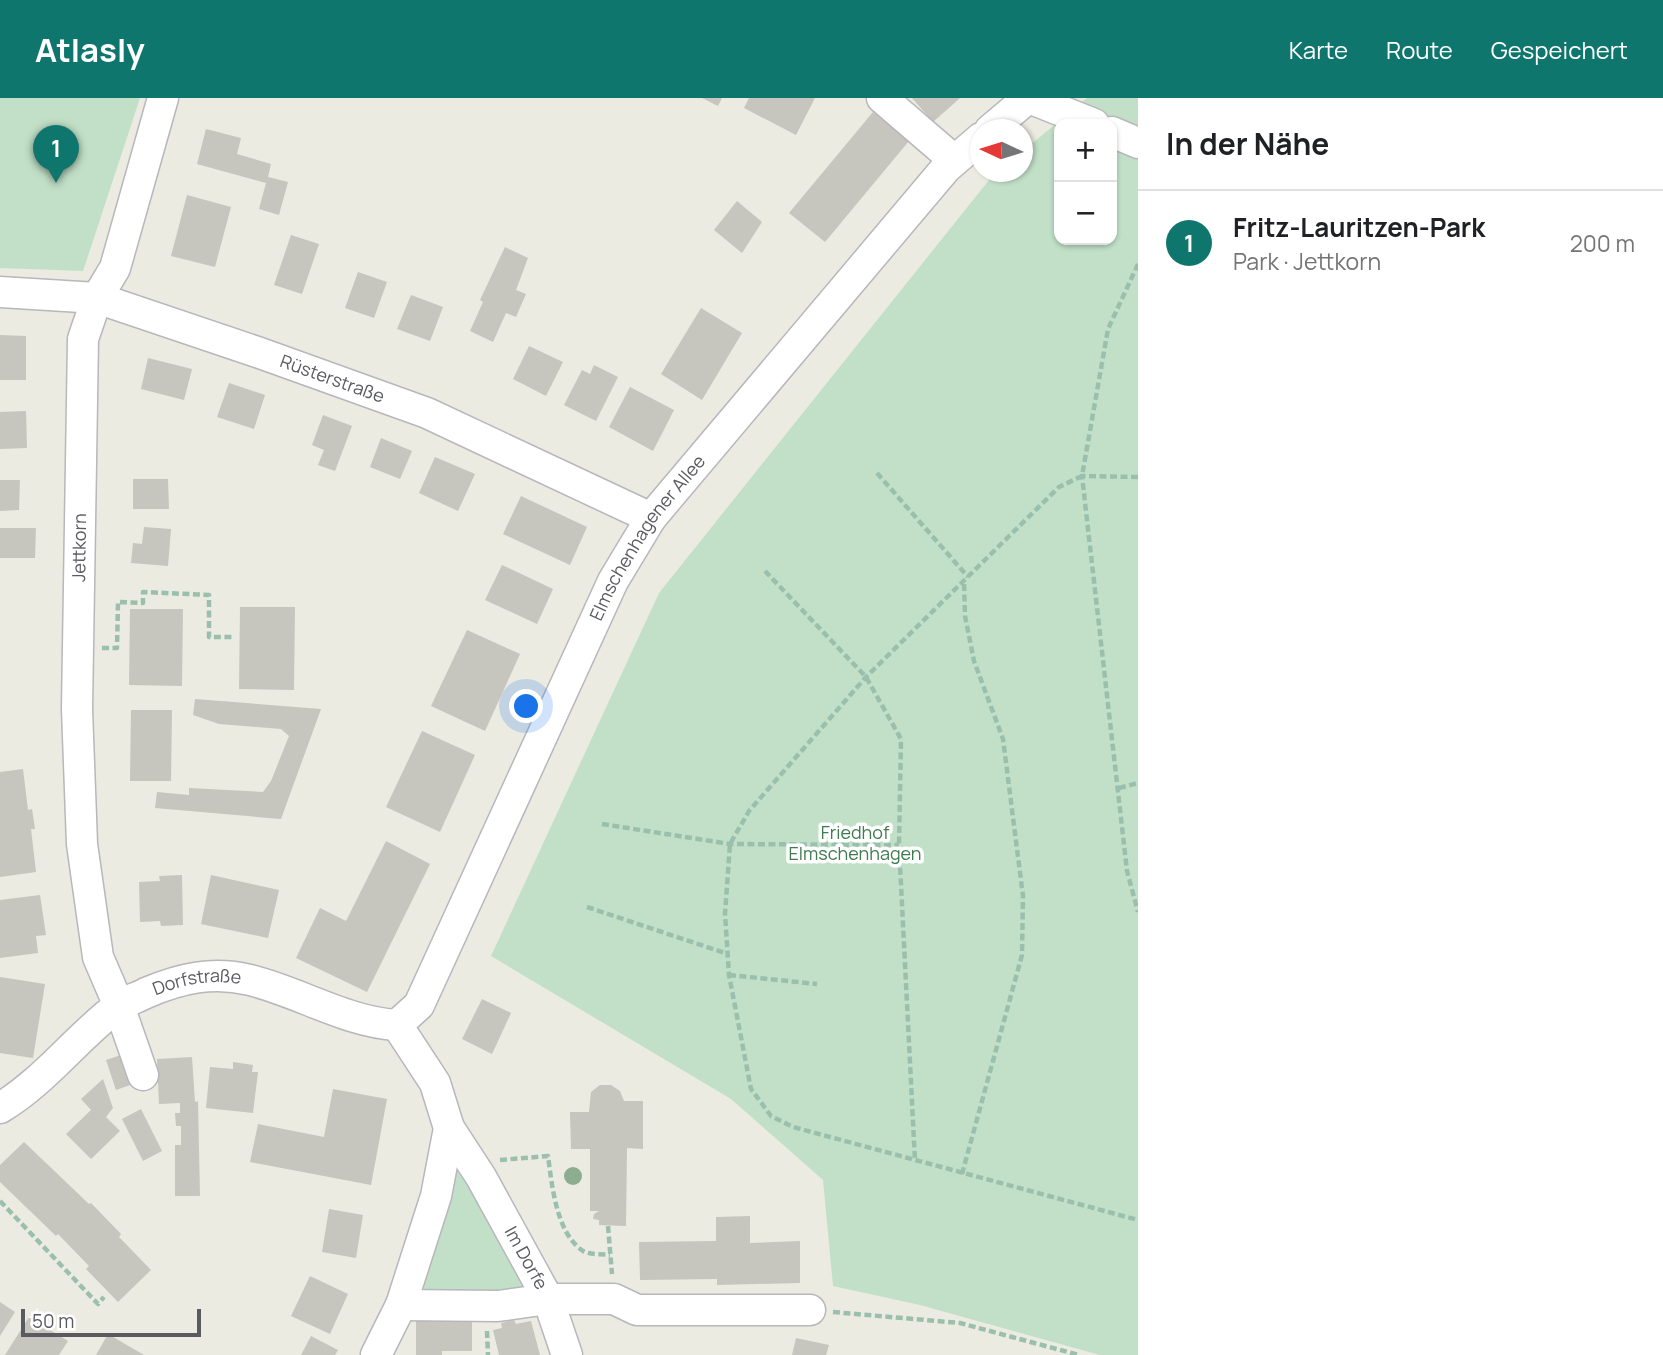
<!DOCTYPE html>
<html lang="de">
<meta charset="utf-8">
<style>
body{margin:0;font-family:Manrope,sans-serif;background:#f2f2f2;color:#202124}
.controls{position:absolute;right:21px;top:21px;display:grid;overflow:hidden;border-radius:14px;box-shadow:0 2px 5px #0004}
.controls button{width:63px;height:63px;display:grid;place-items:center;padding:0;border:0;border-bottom:2px solid #e0e0e0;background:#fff;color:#202124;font:35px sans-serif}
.compass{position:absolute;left:970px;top:21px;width:63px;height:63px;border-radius:50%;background:#fff;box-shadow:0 2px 5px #0004;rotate:274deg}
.scale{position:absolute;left:21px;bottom:18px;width:180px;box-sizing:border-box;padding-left:7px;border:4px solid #5a5b60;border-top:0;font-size:19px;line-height:24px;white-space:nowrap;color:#5a5b60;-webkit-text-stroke:5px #fff;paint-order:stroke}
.you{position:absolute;left:527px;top:609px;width:24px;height:24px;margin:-18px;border:5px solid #fff;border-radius:50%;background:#1a73e8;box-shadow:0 0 0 10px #1a73e833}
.badge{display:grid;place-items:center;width:46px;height:46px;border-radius:50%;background:#0f766e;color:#fff;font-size:23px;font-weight:700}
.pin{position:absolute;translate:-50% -58px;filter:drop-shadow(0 2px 4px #0008)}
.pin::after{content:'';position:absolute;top:37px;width:24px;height:21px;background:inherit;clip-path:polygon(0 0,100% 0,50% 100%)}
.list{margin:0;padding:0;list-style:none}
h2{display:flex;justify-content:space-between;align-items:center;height:91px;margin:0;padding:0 28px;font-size:30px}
h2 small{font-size:23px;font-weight:400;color:#757577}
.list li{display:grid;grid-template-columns:46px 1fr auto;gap:21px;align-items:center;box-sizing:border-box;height:105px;padding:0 28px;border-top:2px solid #e0e0e0}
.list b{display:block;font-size:26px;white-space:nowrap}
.list p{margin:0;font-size:23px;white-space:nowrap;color:#757577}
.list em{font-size:23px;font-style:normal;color:#757577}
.map{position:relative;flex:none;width:1138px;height:1257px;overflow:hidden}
header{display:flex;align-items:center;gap:42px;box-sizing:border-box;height:98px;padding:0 35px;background:#0f766e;color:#fff}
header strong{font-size:33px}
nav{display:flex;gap:38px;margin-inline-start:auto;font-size:24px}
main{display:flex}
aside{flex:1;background:#fff}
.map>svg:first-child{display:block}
.green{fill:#c1e0c7;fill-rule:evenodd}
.building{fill:#c6c5be}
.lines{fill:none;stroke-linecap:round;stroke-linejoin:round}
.minor-casing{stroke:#b7b7bc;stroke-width:33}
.path{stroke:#9ac0ad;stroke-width:4.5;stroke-dasharray:7 3.5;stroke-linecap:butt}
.minor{stroke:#fff;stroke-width:30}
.tree{fill:#8cad90}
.labels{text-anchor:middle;stroke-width:7;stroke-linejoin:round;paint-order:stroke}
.street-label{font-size:18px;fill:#5a5b60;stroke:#fff}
.park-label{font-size:18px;fill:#3e7b4e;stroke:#fff}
</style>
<header>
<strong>Atlasly</strong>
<nav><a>Karte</a><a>Route</a><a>Gespeichert</a></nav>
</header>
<main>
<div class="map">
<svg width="1138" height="1257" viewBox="0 0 1138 1257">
<rect width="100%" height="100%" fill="#ebebe1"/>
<g class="green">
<polygon points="0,0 140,0 83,173 0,170"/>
<path d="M1087,0H1138V1257H1100L920,1207L833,1188L823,1082L731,1001L491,858L659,495L993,77L997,74H1023V53ZM1059,26H1112V142H1059Z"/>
<polygon points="463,1067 525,1177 521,1198 432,1199 416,1181 449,1076"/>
</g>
<g class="building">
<polygon points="702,0 722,0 718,8"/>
<polygon points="749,0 815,0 796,37 744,10"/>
<polygon points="912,0 960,0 933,24"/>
<polygon points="873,14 909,43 825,144 789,115"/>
<polygon points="206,31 241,40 237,56 271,66 268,79 288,84 279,117 259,111 266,85 197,66"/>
<polygon points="187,97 231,109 215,169 171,158"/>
<polygon points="737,103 762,124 742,155 714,132"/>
<polygon points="291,137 319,146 302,196 274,187"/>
<polygon points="505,149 528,160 516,192 526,196 516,219 506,215 493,244 470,233 483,204 480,202"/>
<polygon points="358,174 387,184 374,220 345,210"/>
<polygon points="411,197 443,209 430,243 397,231"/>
<polygon points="701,210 742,235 702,302 661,276"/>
<polygon points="0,237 26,238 26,282 0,282"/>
<polygon points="529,248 563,264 546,298 513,281"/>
<polygon points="148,260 192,271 184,302 141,291"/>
<polygon points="594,267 618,279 596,323 564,307 582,272 590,276"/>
<polygon points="229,285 265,297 254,331 217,319"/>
<polygon points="630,289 674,312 653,353 609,329"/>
<polygon points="26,313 27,350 0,351 0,314"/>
<polygon points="323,317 352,328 335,373 318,367 324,352 312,347"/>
<polygon points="381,340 412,353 400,381 370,369"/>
<polygon points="435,359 475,376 458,413 419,395"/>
<polygon points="133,381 168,381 169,411 133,411"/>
<polygon points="0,382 20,382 19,412 0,413"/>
<polygon points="521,398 587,429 570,467 503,436"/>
<polygon points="144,429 171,431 168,468 131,465 133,445 142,446"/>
<polygon points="0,430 36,430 35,460 0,460"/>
<polygon points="502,467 553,491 537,526 485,502"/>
<polygon points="240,509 295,509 294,592 239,591"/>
<polygon points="130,511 183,511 182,588 129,587"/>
<polygon points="467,532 520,556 485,633 431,608"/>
<polygon points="195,601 321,611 281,721 155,710 157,694 189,697 189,690 263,694 271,683 289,638 281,631 219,626 193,617"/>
<polygon points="131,612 172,612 171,683 130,683"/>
<polygon points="422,633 475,657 440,734 386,709"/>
<polygon points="23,671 28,712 32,711 35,731 31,731 36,774 0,779 0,674"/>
<polygon points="386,743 430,766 367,894 296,860 320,810 346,823"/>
<polygon points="182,777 183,827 161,828 160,823 140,824 139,784 160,783 159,778"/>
<polygon points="211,777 279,792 268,840 201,826"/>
<polygon points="40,797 46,837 36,838 38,855 0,860 0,802"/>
<polygon points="0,879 45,886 33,960 0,955"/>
<polygon points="482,901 511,915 492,956 462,941"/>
<polygon points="124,956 133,986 116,992 106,962"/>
<polygon points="192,959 195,1004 198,1003 200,1098 175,1098 175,1047 181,1047 181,1028 176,1028 175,1015 180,1015 180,1005 159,1006 157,961"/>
<polygon points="233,964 253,967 252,974 258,974 253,1015 206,1010 210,969 233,971"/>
<polygon points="103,981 113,1010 106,1019 120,1033 91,1061 66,1036 91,1012 81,1001"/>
<polygon points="600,987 611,987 620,993 624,1003 643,1003 643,1051 627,1050 626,1128 599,1127 599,1122 593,1121 594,1116 599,1113 590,1113 590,1051 571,1051 570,1014 589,1014 591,994"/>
<polygon points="333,991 387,1001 371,1087 250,1064 258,1026 324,1039"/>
<polygon points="141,1011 162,1053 143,1063 122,1021"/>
<polygon points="24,1044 89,1106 91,1105 121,1136 119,1139 151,1172 118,1204 86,1171 89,1168 58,1136 56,1138 0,1084 0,1067"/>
<polygon points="329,1111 363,1117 356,1160 322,1154"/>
<polygon points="750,1118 750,1145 800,1143 800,1185 717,1187 717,1181 640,1182 639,1144 716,1143 716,1119"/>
<polygon points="310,1178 348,1196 330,1236 291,1218"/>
<polygon points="0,1204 15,1214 0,1238"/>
<polygon points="29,1219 68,1243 59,1257 5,1257"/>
<polygon points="429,1219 472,1219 472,1253 442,1253 442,1257 416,1257 416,1222 429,1222"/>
<polygon points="514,1222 516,1226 531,1223 540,1257 499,1257 493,1232 502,1230 501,1225"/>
<polygon points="108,1236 144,1257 96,1257"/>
<polygon points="311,1238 338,1252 335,1257 301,1257"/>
<polygon points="796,1240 829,1247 826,1257 792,1257"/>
</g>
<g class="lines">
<defs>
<g id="minor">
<polyline points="882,0 954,62"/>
<polyline points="1029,0 1094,26"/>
<polyline points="990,32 1028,0"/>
<polyline points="1112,34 1138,45"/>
<path id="s1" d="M0,194L97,200L257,254L427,315L651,420"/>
<path id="s2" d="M143,977L119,908L98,859L82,746L77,611L83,241L97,200L115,170L163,0"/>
<path id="s3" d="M0,1010C45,983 76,940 117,909C125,903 137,900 146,895C181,880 213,873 250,882C299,894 346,924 397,927L419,907L613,483L651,420L946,70L981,40"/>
<polyline points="401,1207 498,1208 548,1201 481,1079 449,1030"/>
<polyline points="376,1257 401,1207 436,1098 449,1030 435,985 397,927"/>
<polyline points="567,1257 548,1201 614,1201 637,1212 810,1212"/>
</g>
</defs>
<use href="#minor" class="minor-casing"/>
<g class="path">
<polyline points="1138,166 1108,231 1082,378 1059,389 866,579 749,713 730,746 725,816 729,877 751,991 771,1018 793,1029 1138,1122"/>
<polyline points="877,375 968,479"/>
<polyline points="1138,379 1082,378 1127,773 1138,814"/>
<polyline points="765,473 866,579 901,641 899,747 915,1063"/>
<polyline points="102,550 117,550 118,504 143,505 143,494 209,497 209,539 234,539"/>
<polyline points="1119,690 1138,685"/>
<polyline points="602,726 730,746 899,747"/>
<polyline points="587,809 728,856"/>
<polyline points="729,877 817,886"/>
<path d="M500,1062L548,1058C552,1087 556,1135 583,1153C590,1157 602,1156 610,1157"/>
<polyline points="962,1076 1022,857 1023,798 1003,641 974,563 965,518 964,484"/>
<polyline points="0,1103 98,1206 104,1199"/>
<polyline points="608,1128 612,1176"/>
<polyline points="833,1214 960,1225 1079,1257"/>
<polyline points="487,1233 488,1257"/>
</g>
<use href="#minor" class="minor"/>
</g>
<circle class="tree" cx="573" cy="1078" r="9"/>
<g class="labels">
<g class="street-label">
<text dy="6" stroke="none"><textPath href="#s1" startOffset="346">Rüsterstraße</textPath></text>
<text dy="6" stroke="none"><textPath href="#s3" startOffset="999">Elmschenhagener Allee</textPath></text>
<text dy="6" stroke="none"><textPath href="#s2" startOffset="537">Jettkorn</textPath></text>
<text dy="6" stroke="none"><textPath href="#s3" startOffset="240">Dorfstraße</textPath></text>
<text transform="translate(526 1160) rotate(61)" y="6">Im Dorfe</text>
</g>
<g class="park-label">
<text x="855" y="741">Friedhof<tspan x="855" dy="21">Elmschenhagen</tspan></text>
</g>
</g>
</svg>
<div class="controls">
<button>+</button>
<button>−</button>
</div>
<svg class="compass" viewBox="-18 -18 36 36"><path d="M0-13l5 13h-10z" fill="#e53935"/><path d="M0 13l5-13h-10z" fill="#757577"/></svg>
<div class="scale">50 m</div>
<div class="you"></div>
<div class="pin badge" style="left:56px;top:85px">1</div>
</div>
<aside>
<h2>In der Nähe<small></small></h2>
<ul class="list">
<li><span class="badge">1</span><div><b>Fritz-Lauritzen-Park</b><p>Park · Jettkorn</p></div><em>200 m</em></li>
</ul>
</aside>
</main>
